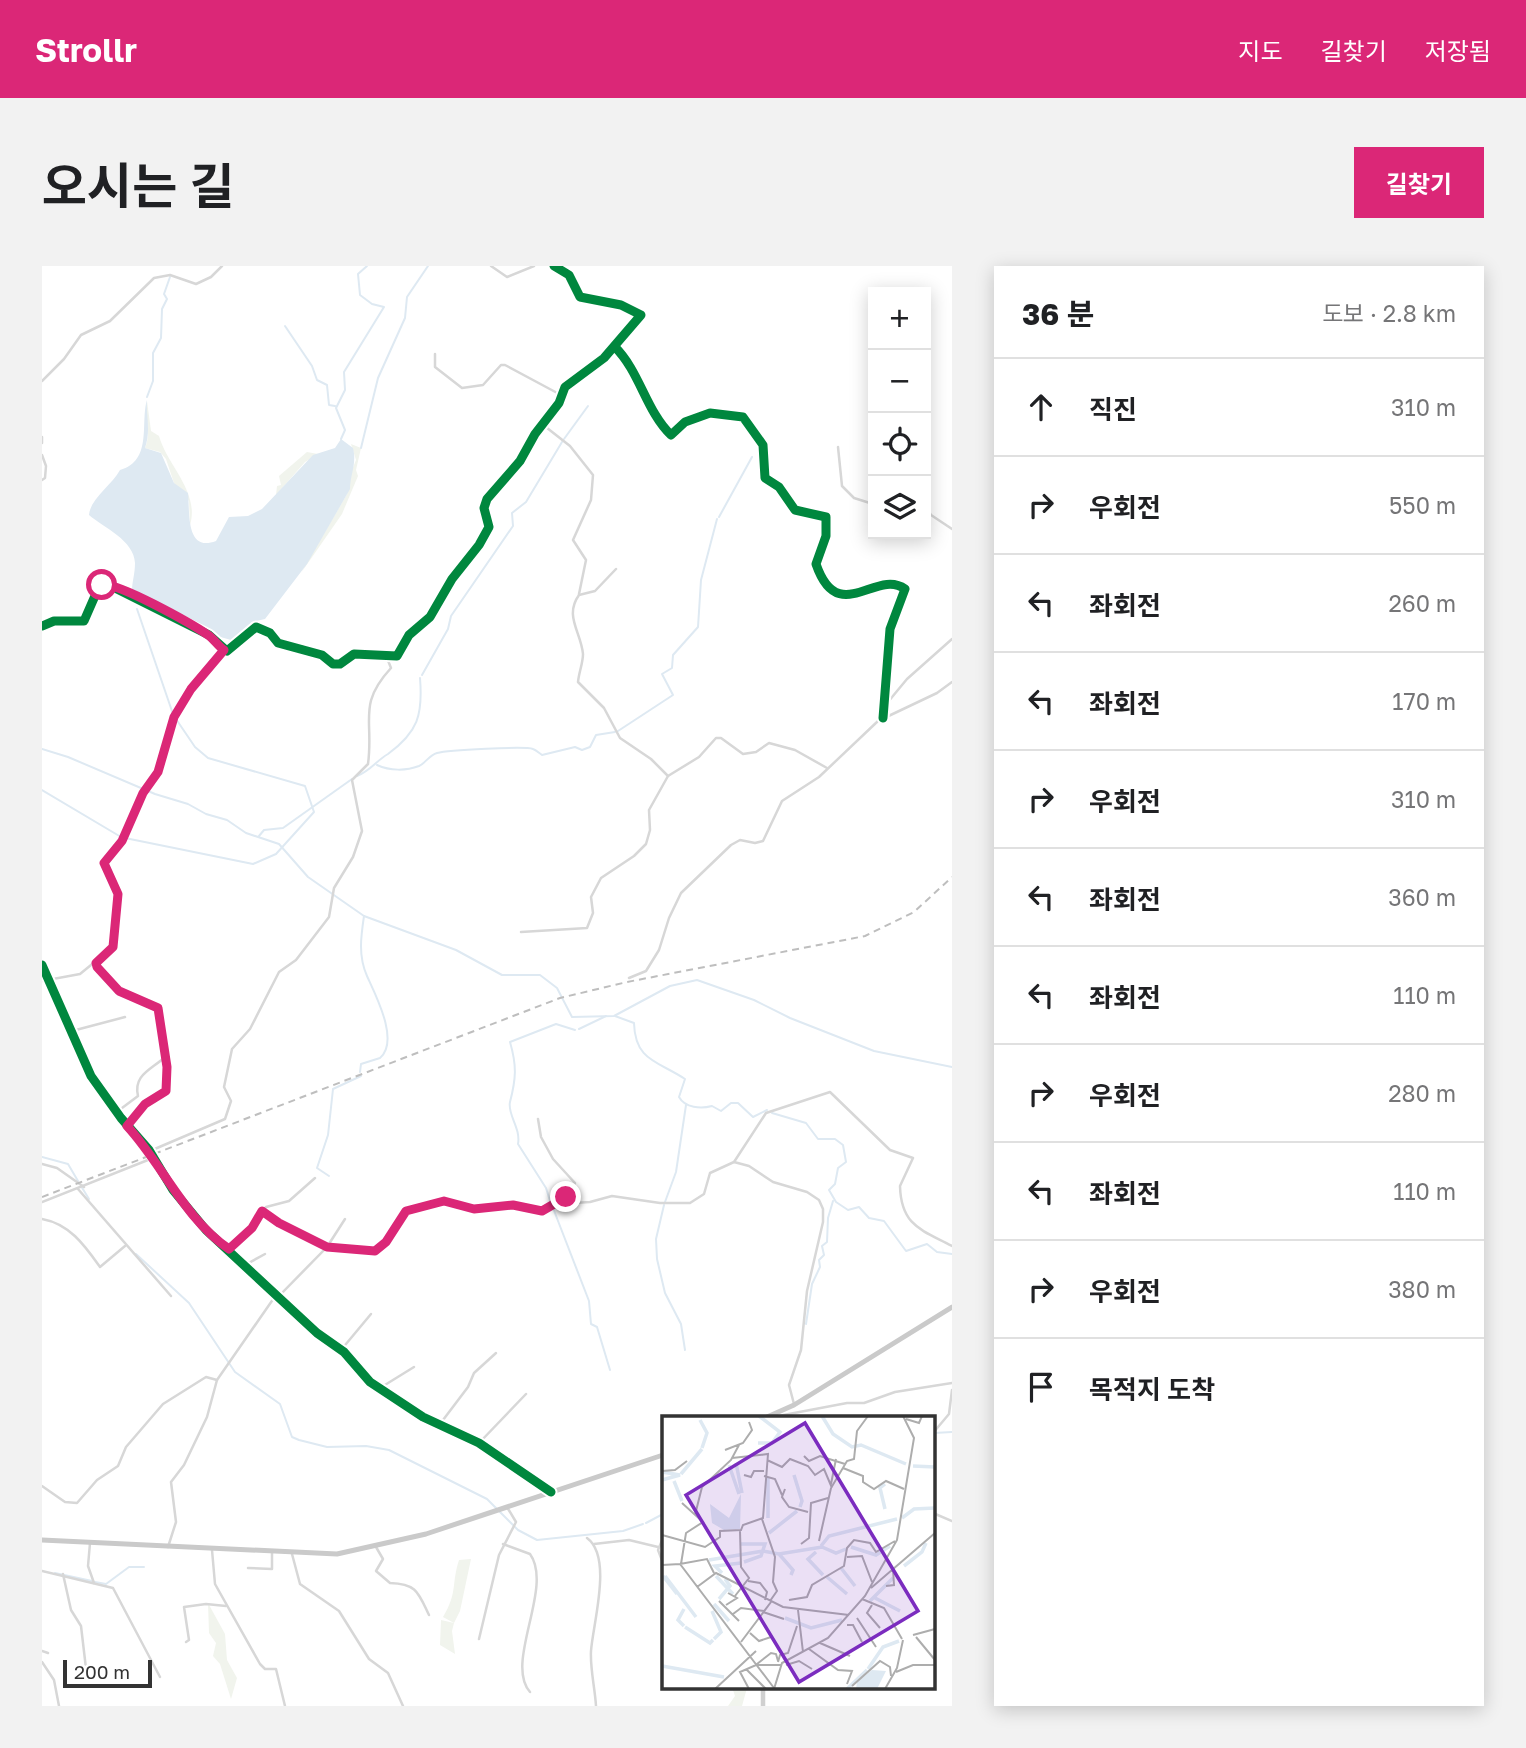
<!DOCTYPE html>
<html lang="ko">
<meta charset="utf-8">
<style>
body{margin:0;font-family:"Golos Text","Noto Sans KR",sans-serif;background:#f2f2f2;color:#202124}
.controls{position:absolute;right:21px;top:21px;display:grid;overflow:hidden;border-radius:0px;box-shadow:0 4px 18px #0003}
.controls button{width:63px;height:63px;display:grid;place-items:center;padding:0;border:0;border-bottom:2px solid #e0e0e0;background:#fff;color:#202124;font:35px sans-serif}
.scale{position:absolute;left:21px;bottom:18px;width:89px;box-sizing:border-box;padding-left:7px;border:4px solid #333;border-top:0;font-size:19px;line-height:24px;white-space:nowrap;color:#333;-webkit-text-stroke:5px #fff;paint-order:stroke}
.stop{position:absolute;width:21px;height:21px;margin:-16px;border:5px solid #db2777;border-radius:50%;background:#fff}
.stop.end{background:#db2777;border-color:#fff;box-shadow:0 2px 7px #0008}
.list{margin:0;padding:0;list-style:none}
h2{display:flex;justify-content:space-between;align-items:center;height:91px;margin:0;padding:0 28px;font-size:30px}
h2 small{font-size:23px;font-weight:400;color:#757577}
.list li{display:grid;grid-template-columns:46px 1fr auto;gap:21px;align-items:center;box-sizing:border-box;height:98px;padding:0 28px;border-top:2px solid #e0e0e0}
.list b{display:block;font-size:26px;white-space:nowrap}
.list em{font-size:23px;font-style:normal;color:#757577}
.icon{flex:none;width:38px;height:38px;fill:none;stroke:currentColor;stroke-width:2;stroke-linecap:round;stroke-linejoin:round}
.map{position:relative;flex:none;width:910px;height:1440px;overflow:hidden;border-radius:0px}
header{display:flex;align-items:center;gap:42px;box-sizing:border-box;height:98px;padding:0 35px;background:#db2777;color:#fff}
header strong{font-size:33px}
nav{display:flex;gap:38px;margin-inline-start:auto;font-size:24px}
.intro{display:flex;align-items:center;justify-content:space-between;box-sizing:border-box;height:168px;padding:0 42px}
h1{margin:0;font-size:49px}
.button{padding:18px 32px;border-radius:0px;background:#db2777;color:#fff;font-size:24px;font-weight:700}
main{display:flex;gap:42px;padding:0 42px}
aside{flex:1;background:#fff;border-radius:0px;box-shadow:0 4px 18px #0003}
.map>svg:first-child{display:block}
.green{fill:#f1f4ed}
.water{fill:#dee9f2}
.lines{fill:none;stroke-linecap:round;stroke-linejoin:round}
.stream{stroke:#dee9f2;stroke-width:2}
.street{stroke:#d7d7d7;stroke-width:2.5}
.secondary{stroke:#d0d0d0;stroke-width:4.5}
.primary{stroke:#cacaca;stroke-width:5}
.rail{stroke:#bebebe;stroke-width:2;stroke-dasharray:7 5;stroke-linecap:butt}
.cycleway-casing{stroke:#fff;stroke-width:13}
.cycleway{stroke:#00873e;stroke-width:9}
.route{stroke:#db2777;stroke-width:9}
.inset-river{fill:none;stroke:#dee9f2;stroke-width:3.5}
.inset-road{fill:none;stroke:#adadad;stroke-width:2}
.view{fill:#7b2cbf;fill-opacity:0.15;stroke:#7b2cbf;stroke-width:3.5}
.inset-edge{fill:none;stroke:#333;stroke-width:3.5}
</style>
<header>
<strong>Strollr</strong>
<nav><a>지도</a><a>길찾기</a><a>저장됨</a></nav>
</header>
<div class="intro"><h1>오시는 길</h1><a class="button">길찾기</a></div>
<main>
<div class="map">
<svg width="910" height="1440" viewBox="0 0 910 1440">
<rect width="100%" height="100%" fill="#fff"/>
<g class="green">
<path d="M105,135L109,165L117,170C125,199 158,226 148,259L147,235L132,217L124,193L118,186L103,182C110,165 102,152 105,135Z"/>
<polygon points="309,178 319,182 314,204 316,210 300,248 259,307 305,228 306,214 314,194"/>
<polygon points="265,186 276,188 263,196 234,229 235,220 239,219 237,210"/>
<path d="M429,1293L418,1345L412,1357L401,1351C416,1326 409,1319 417,1294Z"/>
<polygon points="166,1337 183,1368 185,1394 195,1412 189,1433 178,1398 171,1390 174,1377 167,1367"/>
<polygon points="399,1354 412,1357 410,1365 413,1388 398,1379"/>
<polygon points="690,1421 717,1421 717,1424 705,1422 700,1440 686,1440 693,1430"/>
</g>
<path class="water" d="M105,134C104,151 109,165 103,182L119,187L132,217L146,227C148,245 143,287 174,275L187,251L206,250L220,243L271,189L293,182L299,173L311,182C315,198 308,209 308,223L265,298L223,353L210,356L189,374L175,370L90,325C90,316 93,308 93,297C92,274 62,262 47,249C48,233 70,219 78,204C111,195 98,156 105,134Z"/>
<g class="lines">
<g class="stream">
<polyline points="243,60 270,100 275,114 285,119 287,139 293,140"/>
<polyline points="105,131 111,115 111,87 119,72 120,43 125,33 122,28 128,11"/>
<polyline points="299,173 303,164 294,142 303,124 302,106 342,41 330,38 318,29 316,8 325,0"/>
<polyline points="522,173 546,140"/>
<polyline points="319,182 336,112 363,52 365,31 386,0"/>
<polyline points="677,251 710,191"/>
<polyline points="95,343 132,451"/>
<polyline points="380,409 406,363 409,350 471,260 470,247 484,236 520,176"/>
<polyline points="576,465 631,429 620,408 630,402 631,389 656,361 659,314 675,253"/>
<polyline points="0,483 26,491 113,528 146,538 164,548 185,554 204,567 237,578 266,611 322,650 414,684 460,709 498,709 515,722 530,751 572,750 628,720 655,714 712,734 748,752 832,785 910,801"/>
<path d="M335,499C348,505 364,505 377,500C384,497 387,489 395,487C406,484 483,480 491,483C494,484 497,487 500,489L533,481L540,484L548,481L554,469L573,466"/>
<path d="M315,510C328,505 334,495 346,488C376,466 381,449 378,412"/>
<polyline points="0,524 79,571"/>
<polyline points="217,570 222,564 241,562 310,513"/>
<polyline points="83,572 211,598 234,588 272,546 263,520 166,492 153,481 134,453"/>
<path d="M573,750L592,757C593,795 616,795 643,813L637,831C643,842 659,843 670,840L679,845L689,837H696L711,851L725,844"/>
<polyline points="537,763 564,750"/>
<path d="M318,806L319,798L338,792C358,775 333,728 325,710C316,690 319,670 322,650"/>
<polyline points="730,847 764,857 776,873 793,873 801,879 804,896 796,902 793,918 787,924 794,936 806,944 817,941 827,952 842,955 864,985 885,978 895,986 910,988"/>
<polyline points="0,891 26,898 36,915"/>
<polyline points="287,910 275,902 286,869 291,823 319,810"/>
<polyline points="39,920 47,933"/>
<polyline points="623,936 634,906 644,839"/>
<path d="M509,938L504,922L476,878C479,862 465,848 468,836C474,813 475,800 468,776L514,758L533,764"/>
<polyline points="622,939 614,973 615,993 623,1027 639,1058 643,1084"/>
<polyline points="511,942 547,1035 549,1058 555,1061 568,1104"/>
<polyline points="94,988 147,1037 193,1106 238,1138 250,1171 257,1174 285,1181 324,1180 347,1184 445,1233 476,1264 495,1274 581,1265 601,1258"/>
<polyline points="764,1058 770,1018 778,1001 777,994 782,989 780,980 785,976 786,952 791,935"/>
<polyline points="892,1167 910,1166"/>
<polyline points="604,1257 621,1248"/>
<polyline points="13,1307 50,1315"/>
<polyline points="53,1316 64,1318 87,1301 102,1301"/>
</g>
<g class="street">
<polyline points="449,0 465,11 492,0"/>
<path d="M573,81C598,106 604,145 629,169L643,156L668,147L701,151L721,179L723,212L737,221L753,244L784,251V270L774,298C796,362 834,302 863,323L848,363L841,452"/>
<polyline points="393,88 393,101 420,122 441,119 459,99 463,99 519,129"/>
<polyline points="0,115 22,93 39,69 68,55 112,12 128,9 154,18 169,11 180,0"/>
<polyline points="500,158 528,180 551,209 549,234 531,274 544,294 537,328"/>
<polyline points="0,171 0,177"/>
<polyline points="796,181 800,220 812,232 831,238"/>
<polyline points="0,189 4,200 3,212 0,214"/>
<polyline points="884,240 889,249 910,263"/>
<path d="M574,303L553,325L537,329C522,350 539,366 541,388C541,397 537,406 536,416L562,442L578,472L609,493L626,510"/>
<polyline points="0,360 12,355 42,355 56,323 65,318 167,369 185,385 214,361 228,367 236,377 280,389 291,398 298,398 312,388 355,390 367,369 388,351 410,313 437,279 447,261 442,242 445,233 478,195 493,168 517,137 523,121 562,92 599,49 579,39 538,31 527,9 512,0"/>
<polyline points="841,442 865,413 910,373"/>
<polyline points="479,666 545,662 551,647 549,631 559,612 592,590 604,578 608,564 607,544 626,510 657,491 674,472 679,472 701,488 714,486 727,477 753,484 785,502"/>
<path d="M54,697C59,728 113,734 118,748L125,823L103,838L85,859"/>
<polyline points="587,712 604,705 617,684 627,652 639,627 689,579 698,574 713,577 721,575 740,535 777,511 836,455 895,427 910,416"/>
<polyline points="0,715 38,708 71,681 76,628 64,605 62,594 80,575 101,527 116,506 132,451 149,423 182,384"/>
<polyline points="30,765 83,751"/>
<path d="M76,845L96,830C91,809 109,804 123,791"/>
<path d="M108,885L183,853L189,835L182,821L190,783L208,763L237,706L254,694L287,651L292,622L311,591L320,565L310,514L326,498C332,454 315,439 349,402L345,392"/>
<polyline points="692,896 707,900 731,916 765,926 777,934 781,943 781,956 765,1025 759,1084 747,1119 752,1138"/>
<polyline points="0,898 15,902 42,921"/>
<polyline points="36,923 129,1030"/>
<polyline points="0,936 111,892"/>
<path d="M515,938L548,936L570,930L618,937H648L662,928L668,907L692,896L724,847L788,826L848,884L871,892L858,920C859,960 880,964 910,980"/>
<polyline points="220,945 237,957 285,981 333,985 344,976 364,945 402,935 432,943 471,939 503,944 524,931 533,917 511,893 499,871 496,853"/>
<path d="M0,953C28,958 43,980 58,1001L83,980"/>
<polyline points="187,983 210,962 224,941 247,935 273,912"/>
<polyline points="203,999 223,988"/>
<polyline points="237,1030 285,981 303,953"/>
<polyline points="299,1084 329,1048"/>
<polyline points="338,1122 372,1101"/>
<polyline points="731,1151 805,1137 822,1137 853,1126 910,1117"/>
<polyline points="398,1158 426,1121 432,1107 454,1087"/>
<polyline points="891,1167 907,1148 910,1124"/>
<polyline points="438,1176 484,1128"/>
<polyline points="0,1220 23,1236 35,1237 55,1214 76,1200 84,1181 121,1138 164,1111 175,1114"/>
<polyline points="891,1247 910,1255"/>
<path d="M545,1272C571,1291 551,1357 549,1385C548,1403 553,1422 554,1440"/>
<polyline points="621,1272 616,1284 621,1297"/>
<polyline points="48,1277 46,1300 52,1317"/>
<path d="M461,1278L488,1288C512,1321 462,1397 488,1426"/>
<polyline points="552,1278 587,1274 616,1281"/>
<polyline points="126,1281 134,1256 129,1216 142,1199 165,1151 175,1114 234,1029"/>
<path d="M334,1281L341,1293L334,1305L348,1317C375,1318 376,1326 387,1349"/>
<polyline points="170,1284 173,1318 218,1398 223,1403 234,1403 243,1440"/>
<polyline points="250,1288 258,1318 297,1345 327,1393 346,1407 361,1440"/>
<polyline points="206,1302 230,1303 230,1287"/>
<polyline points="0,1305 71,1322 118,1411"/>
<polyline points="21,1308 29,1344 39,1360 45,1411"/>
<polyline points="437,1373 457,1289 474,1256 465,1241"/>
<polyline points="144,1376 147,1374 142,1341 164,1338 184,1340"/>
<polyline points="0,1385 6,1387"/>
<polyline points="0,1396 12,1414 17,1440"/>
</g>
<g class="secondary">
<polyline points="0,699 49,810 79,852 107,884 131,924 164,964 275,1067 302,1086 328,1116 381,1151 437,1177 509,1226"/>
<polyline points="721,1440 721,1421"/>
</g>
<g class="primary">
<polyline points="725,1151 752,1139 910,1041"/>
<polyline points="0,1274 295,1288 384,1268 621,1189"/>
</g>
<polyline class="rail" points="0,931 518,732 585,716 823,670 872,646 910,611"/>
<defs>
<g id="cycleway">
<path d="M573,81C598,106 604,145 629,169L643,156L668,147L701,151L721,179L723,212L737,221L753,244L784,251V270L774,298C796,362 834,302 863,323L848,363L841,452"/>
<polyline points="0,360 12,355 42,355 56,323 65,318 167,369 185,385 214,361 228,367 236,377 280,389 291,398 298,398 312,388 355,390 367,369 388,351 410,313 437,279 447,261 442,242 445,233 478,195 493,168 517,137 523,121 562,92 599,49 579,39 538,31 527,9 512,0"/>
<polyline points="0,699 49,810 79,852 107,884 131,924 164,964 275,1067 302,1086 328,1116 381,1151 437,1177 509,1226"/>
</g>
</defs>
<use href="#cycleway" class="cycleway-casing"/>
<use href="#cycleway" class="cycleway"/>
</g>
<g class="lines">
<path class="route" d="M60,319C74,315 150,358 166,369C172,373 176,380 182,384L149,423L132,451L116,506L101,527L80,575L62,597L76,628L71,681L54,697L55,701L77,725L116,742L125,801L124,825L103,838L85,860C121,899 142,952 187,983L210,962L220,945L237,957L285,981L333,985L344,976L364,945L402,935L432,943L471,939L500,945L524,931"/>
</g>
<g transform="translate(620 1150)">
<rect width="273" height="273" fill="#fff"/>
<path d="M79,78L78,113L62,114L50,107L48,88L67,102ZM210,254L224,255L215,273H194L195,266Z" fill="#dee9f2"/>
<path class="inset-river" d="M160,0L171,18L190,31L199,29L244,48M38,4L45,17L40,32M96,27H110L118,16L97,0M74,47L80,77M67,49L77,78M251,50L273,51M0,56L18,59L0,64M19,58L40,33M132,59L140,85L138,91M12,65L20,85M223,68L218,72L223,93M106,102V62M240,102L252,93L273,92M107,117L135,95M78,128H103L99,140L82,146M159,130L167,120L235,103M189,131L214,139L228,130M154,136L146,143L161,159M117,138L131,154L129,159M47,144L101,135L117,138L160,131L174,137L184,133M242,150L260,136L264,127M179,152L193,170M60,157L53,150L79,147M1,160L15,178M3,160L34,201M54,160L71,178M165,161L185,178M213,182L238,195M57,183L68,170L63,163M208,185L231,162M52,188L67,205M50,195L59,216L52,223M123,202L149,212L180,204M22,210L16,204L22,193M23,211L48,227L51,224M0,250L62,261M206,253L221,231L237,225M185,273L205,254"/>
<path class="inset-road" d="M244,3L257,7L260,0M63,34L81,27L90,14L87,6M142,40L147,45L158,40L183,48M105,44L120,51L128,43L146,50L153,59L162,53L170,72M181,52L201,60V66L212,73L224,65L242,73M0,55L13,54L25,45M82,59L89,61L92,55H102M102,60L113,63L120,79M169,68L174,43M123,73L120,81L127,91L146,96M33,99L40,71L69,44L77,29M100,103L113,141L111,166L115,175L108,185M0,119L43,131L58,121V115L79,114L81,109L101,102L106,38L70,42M157,125L169,72L185,45L192,43L195,15L206,0M139,128L147,122L149,87L166,82M185,141L200,140L210,166M18,148L45,143L52,157M19,148L24,117L41,106L20,87M0,149L18,148L112,272M86,165L98,167L105,176L103,184M224,170L232,169L231,153M35,171L54,157L121,191L187,199M209,172L273,117M73,180L87,162L79,151L78,115M200,183L222,192L240,223M127,184L145,181L150,169L182,150L185,132L192,124L208,127L214,136L233,125M57,185L77,205M64,189L75,182L66,177M210,189L205,197L218,212M136,194L141,236M101,196L122,203M71,198L79,192L102,195M195,202L214,231M185,209H191L200,226M88,217L97,225L109,221M251,219L273,213M254,221L273,244M79,226L109,186M158,227L188,240M147,233L176,254L190,255L185,268M116,246L118,239L126,237L135,210M95,248L109,237L114,238L116,245M124,249L137,245L150,253M84,253L104,273M234,256L251,249H273M190,270L218,245L228,251L229,260M53,273L94,235M87,273L78,256L94,249H119M112,273L120,247L166,222L203,180L235,124L252,22L241,0M223,273L235,252L241,224"/>
<path class="view" d="M143,7L256,195L137,266L24,79Z"/>
<rect width="273" height="273" class="inset-edge"/>
</g>
</svg>
<div class="controls">
<button>+</button>
<button>−</button>
<button><svg class="icon" aria-label="locate" viewBox="0 0 24 24"><circle cx="12" cy="12" r="6"/><path d="M12 2v4M12 18v4M2 12h4M18 12h4"/></svg></button>
<button><svg class="icon" aria-label="layers" viewBox="0 0 24 24"><path d="M12 4l9 5-9 5-9-5zM3 14l9 5 9-5"/></svg></button>
</div>
<div class="scale">200 m</div>
<div class="stop" style="left:60px;top:319px"></div>
<div class="stop end" style="left:524px;top:931px"></div>
</div>
<aside>
<h2>36 분<small>도보 · 2.8 km</small></h2>
<ul class="list">
<li><svg class="icon" aria-label="ahead" viewBox="0 0 24 24"><path d="M12 20V5M6 11l6-6 6 6"/></svg><div><b>직진</b></div><em>310 m</em></li>
<li><svg class="icon" aria-label="right" viewBox="0 0 24 24"><path d="M7 20v-9h11M14 6l5 5-5 5"/></svg><div><b>우회전</b></div><em>550 m</em></li>
<li><svg class="icon" aria-label="left" viewBox="0 0 24 24"><path d="M17 20v-9H6M10 6l-5 5 5 5"/></svg><div><b>좌회전</b></div><em>260 m</em></li>
<li><svg class="icon" aria-label="left" viewBox="0 0 24 24"><path d="M17 20v-9H6M10 6l-5 5 5 5"/></svg><div><b>좌회전</b></div><em>170 m</em></li>
<li><svg class="icon" aria-label="right" viewBox="0 0 24 24"><path d="M7 20v-9h11M14 6l5 5-5 5"/></svg><div><b>우회전</b></div><em>310 m</em></li>
<li><svg class="icon" aria-label="left" viewBox="0 0 24 24"><path d="M17 20v-9H6M10 6l-5 5 5 5"/></svg><div><b>좌회전</b></div><em>360 m</em></li>
<li><svg class="icon" aria-label="left" viewBox="0 0 24 24"><path d="M17 20v-9H6M10 6l-5 5 5 5"/></svg><div><b>좌회전</b></div><em>110 m</em></li>
<li><svg class="icon" aria-label="right" viewBox="0 0 24 24"><path d="M7 20v-9h11M14 6l5 5-5 5"/></svg><div><b>우회전</b></div><em>280 m</em></li>
<li><svg class="icon" aria-label="left" viewBox="0 0 24 24"><path d="M17 20v-9H6M10 6l-5 5 5 5"/></svg><div><b>좌회전</b></div><em>110 m</em></li>
<li><svg class="icon" aria-label="right" viewBox="0 0 24 24"><path d="M7 20v-9h11M14 6l5 5-5 5"/></svg><div><b>우회전</b></div><em>380 m</em></li>
<li><svg class="icon" aria-label="arrive" viewBox="0 0 24 24"><path d="M6 21V4h12l-3 4 3 4H6"/></svg><div><b>목적지 도착</b></div></li>
</ul>
</aside>
</main>
